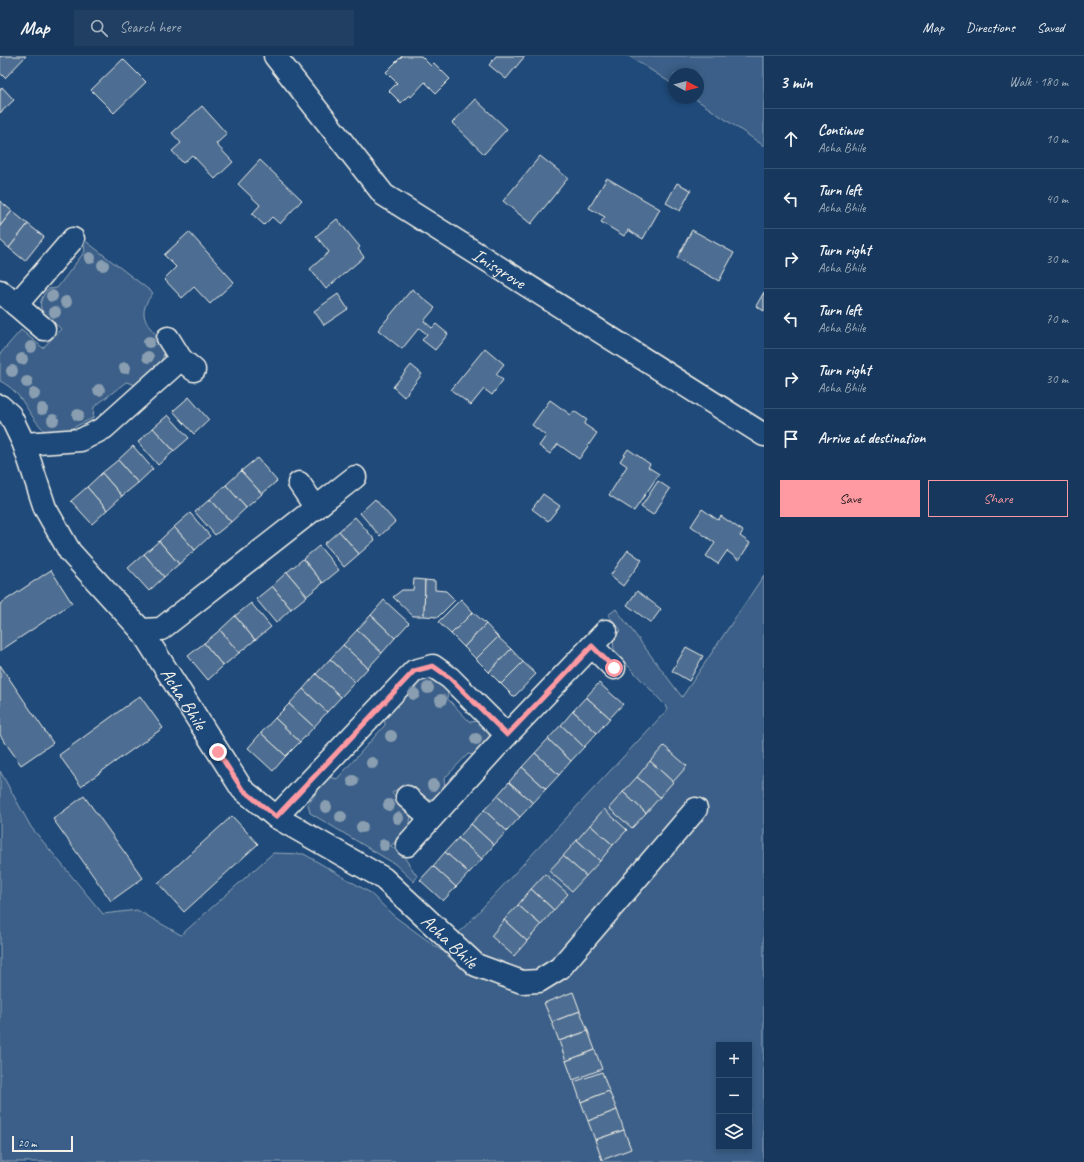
<!DOCTYPE html>
<meta charset="utf-8">
<style>
body{margin:0;font-family:Caveat,sans-serif;background:#203f62;color:#f1f3f6}
.controls{position:absolute;right:12px;bottom:12px;display:grid;overflow:hidden;border-radius:0px;box-shadow:0 2px 6px #0003}
.controls button{width:36px;height:36px;display:grid;place-items:center;padding:0;border:0;border-bottom:1px solid #365272;background:#17385c;color:#f1f3f6;font:20px sans-serif}
.compass{position:absolute;left:668px;top:12px;width:36px;height:36px;border-radius:50%;background:#17385c;box-shadow:0 2px 6px #0003;rotate:97deg}
.scale{position:absolute;left:12px;bottom:10px;width:61px;box-sizing:border-box;padding-left:4px;border:2px solid #f4f1e8;border-top:0;font-size:11px;line-height:14px;white-space:nowrap;color:#f4f1e8;-webkit-text-stroke:3px #1f4a7a;paint-order:stroke}
.stop{position:absolute;width:12px;height:12px;margin:-9px;border:3px solid #ff9aa2;border-radius:50%;background:#fff}
.stop.end{background:#ff9aa2;border-color:#fff;box-shadow:0 1px 4px #0008}
.list{margin:0;padding:0;list-style:none}
h2{display:flex;justify-content:space-between;align-items:center;height:52px;margin:0;padding:0 16px;font-size:17px}
h2 small{font-size:13px;font-weight:400;color:#9eacbb}
.list li{display:grid;grid-template-columns:26px 1fr auto;gap:12px;align-items:center;box-sizing:border-box;height:60px;padding:0 16px;border-top:1px solid #365272}
.list b{display:block;font-size:15px;white-space:nowrap}
.list p{margin:0;font-size:13px;white-space:nowrap;color:#9eacbb}
.list em{font-size:13px;font-style:normal;color:#9eacbb}
.actions{display:flex;gap:8px;padding:12px 16px}
.actions a{flex:1;padding:9px 0;border:1px solid #ff9aa2;border-radius:0px;text-align:center;font-size:14px;color:#ff9aa2}
.actions .main{background:#ff9aa2;color:#111}
.icon{flex:none;width:22px;height:22px;fill:none;stroke:currentColor;stroke-width:2;stroke-linecap:round;stroke-linejoin:round}
.map{position:relative;flex:none;width:764px;height:1106px;overflow:hidden}
header{display:flex;align-items:center;gap:24px;box-sizing:border-box;height:56px;padding:0 20px;background:#17385c;border-bottom:1px solid #365272}
header strong{font-size:19px}
nav{display:flex;gap:22px;margin-inline-start:auto;font-size:14px}
.search{width:280px;height:36px;background:#203f62;display:flex;align-items:center;gap:10px;box-sizing:border-box;padding:0 14px;border-radius:0px;color:#9eacbb;font-size:15px}
main{display:flex}
aside{flex:1;background:#17385c}
.map>svg:first-child{display:block}
.green{fill:#3a5f88;stroke:#97a8b8;fill-rule:evenodd}
.building{fill:#4d6e92;stroke:#f4f1e8}
.lines{fill:none;stroke-linecap:round;stroke-linejoin:round}
.minor-casing{stroke:#f4f1e8;stroke-width:25}
.minor{stroke:#1f4a7a;stroke-width:22}
.tree{fill:#8a9eb1}
.route{stroke:#ff9aa2;stroke-width:5}
.labels{text-anchor:middle;stroke-width:3;stroke-linejoin:round;paint-order:stroke}
.street-label{font-size:19px;fill:#f4f1e8;stroke:#1f4a7a}
</style>
<header>
<strong>Map</strong>
<div class="search"><svg class="icon" aria-label="search" viewBox="0 0 24 24"><circle cx="10" cy="10" r="6"/><path d="M15 15l6 6"/></svg>Search here</div>
<nav><a>Map</a><a>Directions</a><a>Saved</a></nav>
</header>
<main>
<div class="map">
<svg width="764" height="1106" viewBox="0 0 764 1106">
<rect width="100%" height="100%" fill="#1f4a7a"/>
<filter id="ink" filterUnits="userSpaceOnUse"><feTurbulence type="fractalNoise" baseFrequency=".025" numOctaves="2"/><feDisplacementMap in="SourceGraphic" scale="8" xChannelSelector="R" yChannelSelector="G"/><feConvolveMatrix kernelMatrix="1 2 1 2 8 2 1 2 1" color-interpolation-filters="sRGB"/></filter>
<g filter="url(#ink)">
<g class="green">
<polygon points="629,0 764,0 764,90 694,42 698,42 698,18 674,18 674,29"/>
<path d="M83,183L153,237C150,241 146,246 145,251C138,271 169,281 163,301C160,312 146,322 139,330L126,326L94,351L93,362L68,374L45,375C26,358 24,337 0,325V298L21,274L43,292L61,273C46,258 31,254 48,233L57,232L85,195Z"/>
<path d="M764,519V1106H0V715L31,771L103,858L137,854L181,879L273,797L304,798L369,836L394,860L442,895L667,654L665,649L614,595L613,581L621,574L608,559L616,553L682,641ZM719,989H749V1091H719Z"/>
<path d="M427,623L439,626L449,633L447,642L470,666L480,665C493,678 492,687 480,700L468,698L444,723L445,733C427,752 420,742 404,728L392,737L411,760L409,771L391,790L404,801L417,820L414,826L395,808L310,757L308,749L327,720L337,723L385,669L384,658L417,625Z"/>
</g>
<g class="building">
<polygon points="0,0 26,0 5,22 0,17"/>
<polygon points="402,0 421,0 431,10 434,7 450,23 436,37 425,26 411,41 409,39 401,47 389,35 397,27 386,16"/>
<polygon points="496,0 525,0 506,23 489,9"/>
<polygon points="123,3 146,26 114,57 91,34"/>
<polygon points="2,31 14,44 0,57 0,34"/>
<polygon points="475,43 507,73 484,98 452,67"/>
<polygon points="202,50 227,78 216,88 233,106 215,123 192,99 183,107 172,95 181,87 172,77"/>
<polygon points="540,100 568,122 531,168 503,145"/>
<polygon points="260,104 302,144 280,168 272,161 264,169 252,158 260,149 238,128"/>
<polygon points="607,122 660,153 643,183 628,174 624,180 601,166 605,161 589,152"/>
<polygon points="677,127 691,134 680,155 666,147"/>
<polygon points="0,145 12,155 0,170"/>
<polygon points="12,155 28,168 9,192 0,184 0,170"/>
<polygon points="337,163 360,191 358,193 364,201 326,233 310,213 329,196 316,180"/>
<polygon points="28,168 44,181 25,205 9,192"/>
<polygon points="692,174 734,197 719,225 677,202"/>
<polygon points="189,176 234,226 210,248 194,231 182,242 164,223 176,211 164,199"/>
<polygon points="412,233 435,252 424,265 432,272 436,268 448,278 435,294 422,284 427,278 419,272 402,293 378,274"/>
<polygon points="764,236 764,255 756,250"/>
<polygon points="338,238 348,253 324,269 314,255"/>
<polygon points="485,292 504,308 496,318 503,324 492,339 484,333 471,349 451,334"/>
<polygon points="411,309 422,318 404,341 393,331"/>
<polygon points="189,341 209,364 194,378 173,355"/>
<polygon points="550,344 571,359 574,355 587,364 584,368 597,377 579,403 558,388 550,398 539,390 546,380 532,369"/>
<polygon points="168,359 189,382 174,395 153,372"/>
<polygon points="153,372 174,395 158,409 138,386"/>
<polygon points="133,390 153,413 138,427 118,404"/>
<polygon points="628,393 650,408 648,411 659,418 634,455 609,439 627,410 620,405"/>
<polygon points="257,402 277,425 262,438 241,415"/>
<polygon points="118,404 138,427 122,440 102,417"/>
<polygon points="241,415 262,438 246,452 226,429"/>
<polygon points="102,417 122,440 107,454 87,431"/>
<polygon points="658,425 670,433 653,459 641,451"/>
<polygon points="226,429 246,452 231,466 210,443"/>
<polygon points="87,431 107,454 92,468 71,445"/>
<polygon points="543,438 560,450 548,465 532,453"/>
<polygon points="210,443 231,466 215,479 195,456"/>
<polygon points="375,443 395,466 380,480 360,457"/>
<polygon points="702,453 718,464 721,460 743,475 740,480 750,487 739,504 727,495 718,508 706,500 715,487 691,470"/>
<polygon points="190,457 210,480 195,494 174,471"/>
<polygon points="355,461 375,484 359,498 339,475"/>
<polygon points="174,471 195,494 179,508 159,485"/>
<polygon points="339,475 359,498 344,511 324,488"/>
<polygon points="159,485 179,508 164,521 144,498"/>
<polygon points="319,490 339,514 323,527 303,503"/>
<polygon points="628,494 642,504 623,530 610,520"/>
<polygon points="144,498 164,521 149,535 128,512"/>
<polygon points="303,503 323,527 307,540 287,516"/>
<polygon points="51,514 72,547 0,595 0,548"/>
<polygon points="287,516 307,540 291,553 272,530"/>
<polygon points="414,523 425,524 424,560 413,560 393,541 402,534 413,534"/>
<polygon points="425,524 435,525 435,534 446,535 455,544 438,561 424,560"/>
<polygon points="272,530 291,553 276,567 256,543"/>
<polygon points="637,535 661,553 651,567 627,549"/>
<polygon points="461,543 473,556 451,578 438,566"/>
<polygon points="384,544 409,567 395,582 371,559"/>
<polygon points="251,547 271,571 255,584 235,560"/>
<polygon points="473,556 486,568 464,591 451,578"/>
<polygon points="371,559 395,582 382,597 357,574"/>
<polygon points="235,560 255,584 239,597 220,574"/>
<polygon points="486,568 498,581 476,603 464,591"/>
<polygon points="220,574 239,597 223,610 204,587"/>
<polygon points="357,574 382,597 368,612 343,589"/>
<polygon points="498,581 511,593 489,616 476,603"/>
<polygon points="204,587 223,610 208,624 188,600"/>
<polygon points="343,589 368,612 355,626 330,603"/>
<polygon points="686,591 703,600 689,625 672,615"/>
<polygon points="511,593 523,606 501,628 489,616"/>
<polygon points="330,603 355,626 341,641 316,618"/>
<polygon points="523,606 536,618 514,641 501,628"/>
<polygon points="0,609 53,687 21,709 0,679"/>
<polygon points="316,618 341,641 327,656 303,633"/>
<polygon points="599,627 623,648 610,662 586,641"/>
<polygon points="303,633 327,656 314,671 289,648"/>
<polygon points="140,640 163,672 81,730 59,699"/>
<polygon points="586,641 610,662 597,677 573,655"/>
<polygon points="289,648 314,671 300,686 275,662"/>
<polygon points="573,655 597,677 584,691 561,669"/>
<polygon points="275,662 300,686 286,700 261,677"/>
<polygon points="561,669 584,691 571,705 548,683"/>
<polygon points="261,677 286,700 273,715 248,692"/>
<polygon points="548,683 571,705 559,719 535,697"/>
<polygon points="664,690 687,710 673,726 650,705"/>
<polygon points="535,697 559,719 546,733 522,711"/>
<polygon points="650,705 673,726 660,741 637,721"/>
<polygon points="522,711 546,733 533,747 509,726"/>
<polygon points="637,721 660,741 646,757 623,736"/>
<polygon points="509,726 533,747 520,761 497,740"/>
<polygon points="623,736 646,757 632,772 609,752"/>
<polygon points="84,740 143,822 111,845 53,763"/>
<polygon points="497,740 520,761 507,775 484,754"/>
<polygon points="604,753 627,774 613,789 590,769"/>
<polygon points="484,754 507,775 494,789 471,768"/>
<polygon points="232,760 258,788 184,856 158,827"/>
<polygon points="471,768 494,789 482,803 458,782"/>
<polygon points="590,769 613,789 600,805 577,784"/>
<polygon points="458,782 482,803 469,817 445,796"/>
<polygon points="577,784 600,805 586,820 563,800"/>
<polygon points="445,796 469,817 456,831 433,810"/>
<polygon points="563,800 586,820 572,835 549,815"/>
<polygon points="433,810 456,831 443,845 420,824"/>
<polygon points="545,818 568,838 554,854 531,833"/>
<polygon points="531,833 554,854 541,869 518,849"/>
<polygon points="518,849 541,869 527,885 504,864"/>
<polygon points="504,864 527,885 514,900 491,880"/>
<polygon points="573,936 580,955 552,966 544,947"/>
<polygon points="580,955 588,975 559,985 552,966"/>
<polygon points="588,975 595,994 566,1005 559,985"/>
<polygon points="595,994 602,1013 573,1024 566,1005"/>
<polygon points="602,1016 609,1035 581,1046 574,1026"/>
<polygon points="609,1035 617,1054 588,1065 581,1046"/>
<polygon points="617,1054 624,1074 595,1084 588,1065"/>
<polygon points="624,1074 631,1093 602,1104 595,1084"/>
</g>
<g class="lines">
<defs>
<g id="minor">
<path id="s1" d="M275,0L384,139L764,379"/>
<polyline points="0,235 44,273"/>
<polyline points="16,249 73,183"/>
<polyline points="168,282 181,303 194,314"/>
<path id="s2" d="M0,350L10,359L24,388L45,452L70,496L141,574L242,733L276,761L414,615L433,610L450,622L507,679L606,575"/>
<polyline points="24,388 81,384 104,372 181,303"/>
<polyline points="299,427 316,452"/>
<polyline points="141,574 161,573 355,421"/>
<polyline points="592,590 614,612"/>
<polyline points="407,741 431,762"/>
<path id="s3" d="M276,761L383,822L476,909L522,926L539,925L560,912L696,753"/>
<polyline points="407,789 507,679"/>
</g>
</defs>
<use href="#minor" class="minor-casing"/>
<use href="#minor" class="minor"/>
</g>
<g class="tree">
<circle cx="90" cy="202" r="6"/>
<circle cx="103" cy="209" r="6"/>
<circle cx="52" cy="240" r="6"/>
<circle cx="66" cy="246" r="6"/>
<circle cx="55" cy="256" r="6"/>
<circle cx="149" cy="286" r="6"/>
<circle cx="31" cy="291" r="6"/>
<circle cx="148" cy="301" r="6"/>
<circle cx="22" cy="303" r="6"/>
<circle cx="125" cy="312" r="6"/>
<circle cx="12" cy="315" r="6"/>
<circle cx="27" cy="326" r="6"/>
<circle cx="99" cy="334" r="6"/>
<circle cx="34" cy="338" r="6"/>
<circle cx="42" cy="353" r="6"/>
<circle cx="78" cy="359" r="6"/>
<circle cx="53" cy="364" r="6"/>
<circle cx="428" cy="632" r="6"/>
<circle cx="414" cy="638" r="6"/>
<circle cx="441" cy="644" r="6"/>
<circle cx="391" cy="680" r="6"/>
<circle cx="476" cy="683" r="6"/>
<circle cx="372" cy="707" r="6"/>
<circle cx="353" cy="725" r="6"/>
<circle cx="433" cy="729" r="6"/>
<circle cx="389" cy="749" r="6"/>
<circle cx="326" cy="751" r="6"/>
<circle cx="341" cy="761" r="6"/>
<circle cx="398" cy="762" r="6"/>
<circle cx="362" cy="771" r="6"/>
<circle cx="384" cy="789" r="6"/>
</g>
</g>
<g class="lines" filter="url(#ink)">
<polyline class="route" points="218,696 242,733 276,761 414,615 433,610 450,622 507,679 592,590 614,612"/>
</g>
<g class="labels">
<g class="street-label">
<text dy="7" stroke="none"><textPath href="#s1" startOffset="313">Inisgrove</textPath></text>
<text dy="7" stroke="none"><textPath href="#s2" startOffset="350">Acha Bhile</textPath></text>
<text dy="7" stroke="none"><textPath href="#s3" startOffset="215">Acha Bhile</textPath></text>
</g>
</g>
</svg>
<div class="controls">
<button>+</button>
<button>−</button>
<button><svg class="icon" aria-label="layers" viewBox="0 0 24 24"><path d="M12 4l9 5-9 5-9-5zM3 14l9 5 9-5"/></svg></button>
</div>
<svg class="compass" viewBox="-18 -18 36 36"><path d="M0-13l5 13h-10z" fill="#e53935"/><path d="M0 13l5-13h-10z" fill="#9eacbb"/></svg>
<div class="scale">20 m</div>
<div class="stop" style="left:614px;top:612px"></div>
<div class="stop end" style="left:218px;top:696px"></div>
</div>
<aside>
<h2>3 min<small>Walk · 180 m</small></h2>
<ul class="list">
<li><svg class="icon" aria-label="ahead" viewBox="0 0 24 24"><path d="M12 20V5M6 11l6-6 6 6"/></svg><div><b>Continue</b><p>Acha Bhile</p></div><em>10 m</em></li>
<li><svg class="icon" aria-label="left" viewBox="0 0 24 24"><path d="M17 20v-9H6M10 6l-5 5 5 5"/></svg><div><b>Turn left</b><p>Acha Bhile</p></div><em>40 m</em></li>
<li><svg class="icon" aria-label="right" viewBox="0 0 24 24"><path d="M7 20v-9h11M14 6l5 5-5 5"/></svg><div><b>Turn right</b><p>Acha Bhile</p></div><em>30 m</em></li>
<li><svg class="icon" aria-label="left" viewBox="0 0 24 24"><path d="M17 20v-9H6M10 6l-5 5 5 5"/></svg><div><b>Turn left</b><p>Acha Bhile</p></div><em>70 m</em></li>
<li><svg class="icon" aria-label="right" viewBox="0 0 24 24"><path d="M7 20v-9h11M14 6l5 5-5 5"/></svg><div><b>Turn right</b><p>Acha Bhile</p></div><em>30 m</em></li>
<li><svg class="icon" aria-label="arrive" viewBox="0 0 24 24"><path d="M6 21V4h12l-3 4 3 4H6"/></svg><div><b>Arrive at destination</b></div></li>
</ul>
<div class="actions"><a class="main">Save</a><a>Share</a></div>
</aside>
</main>
